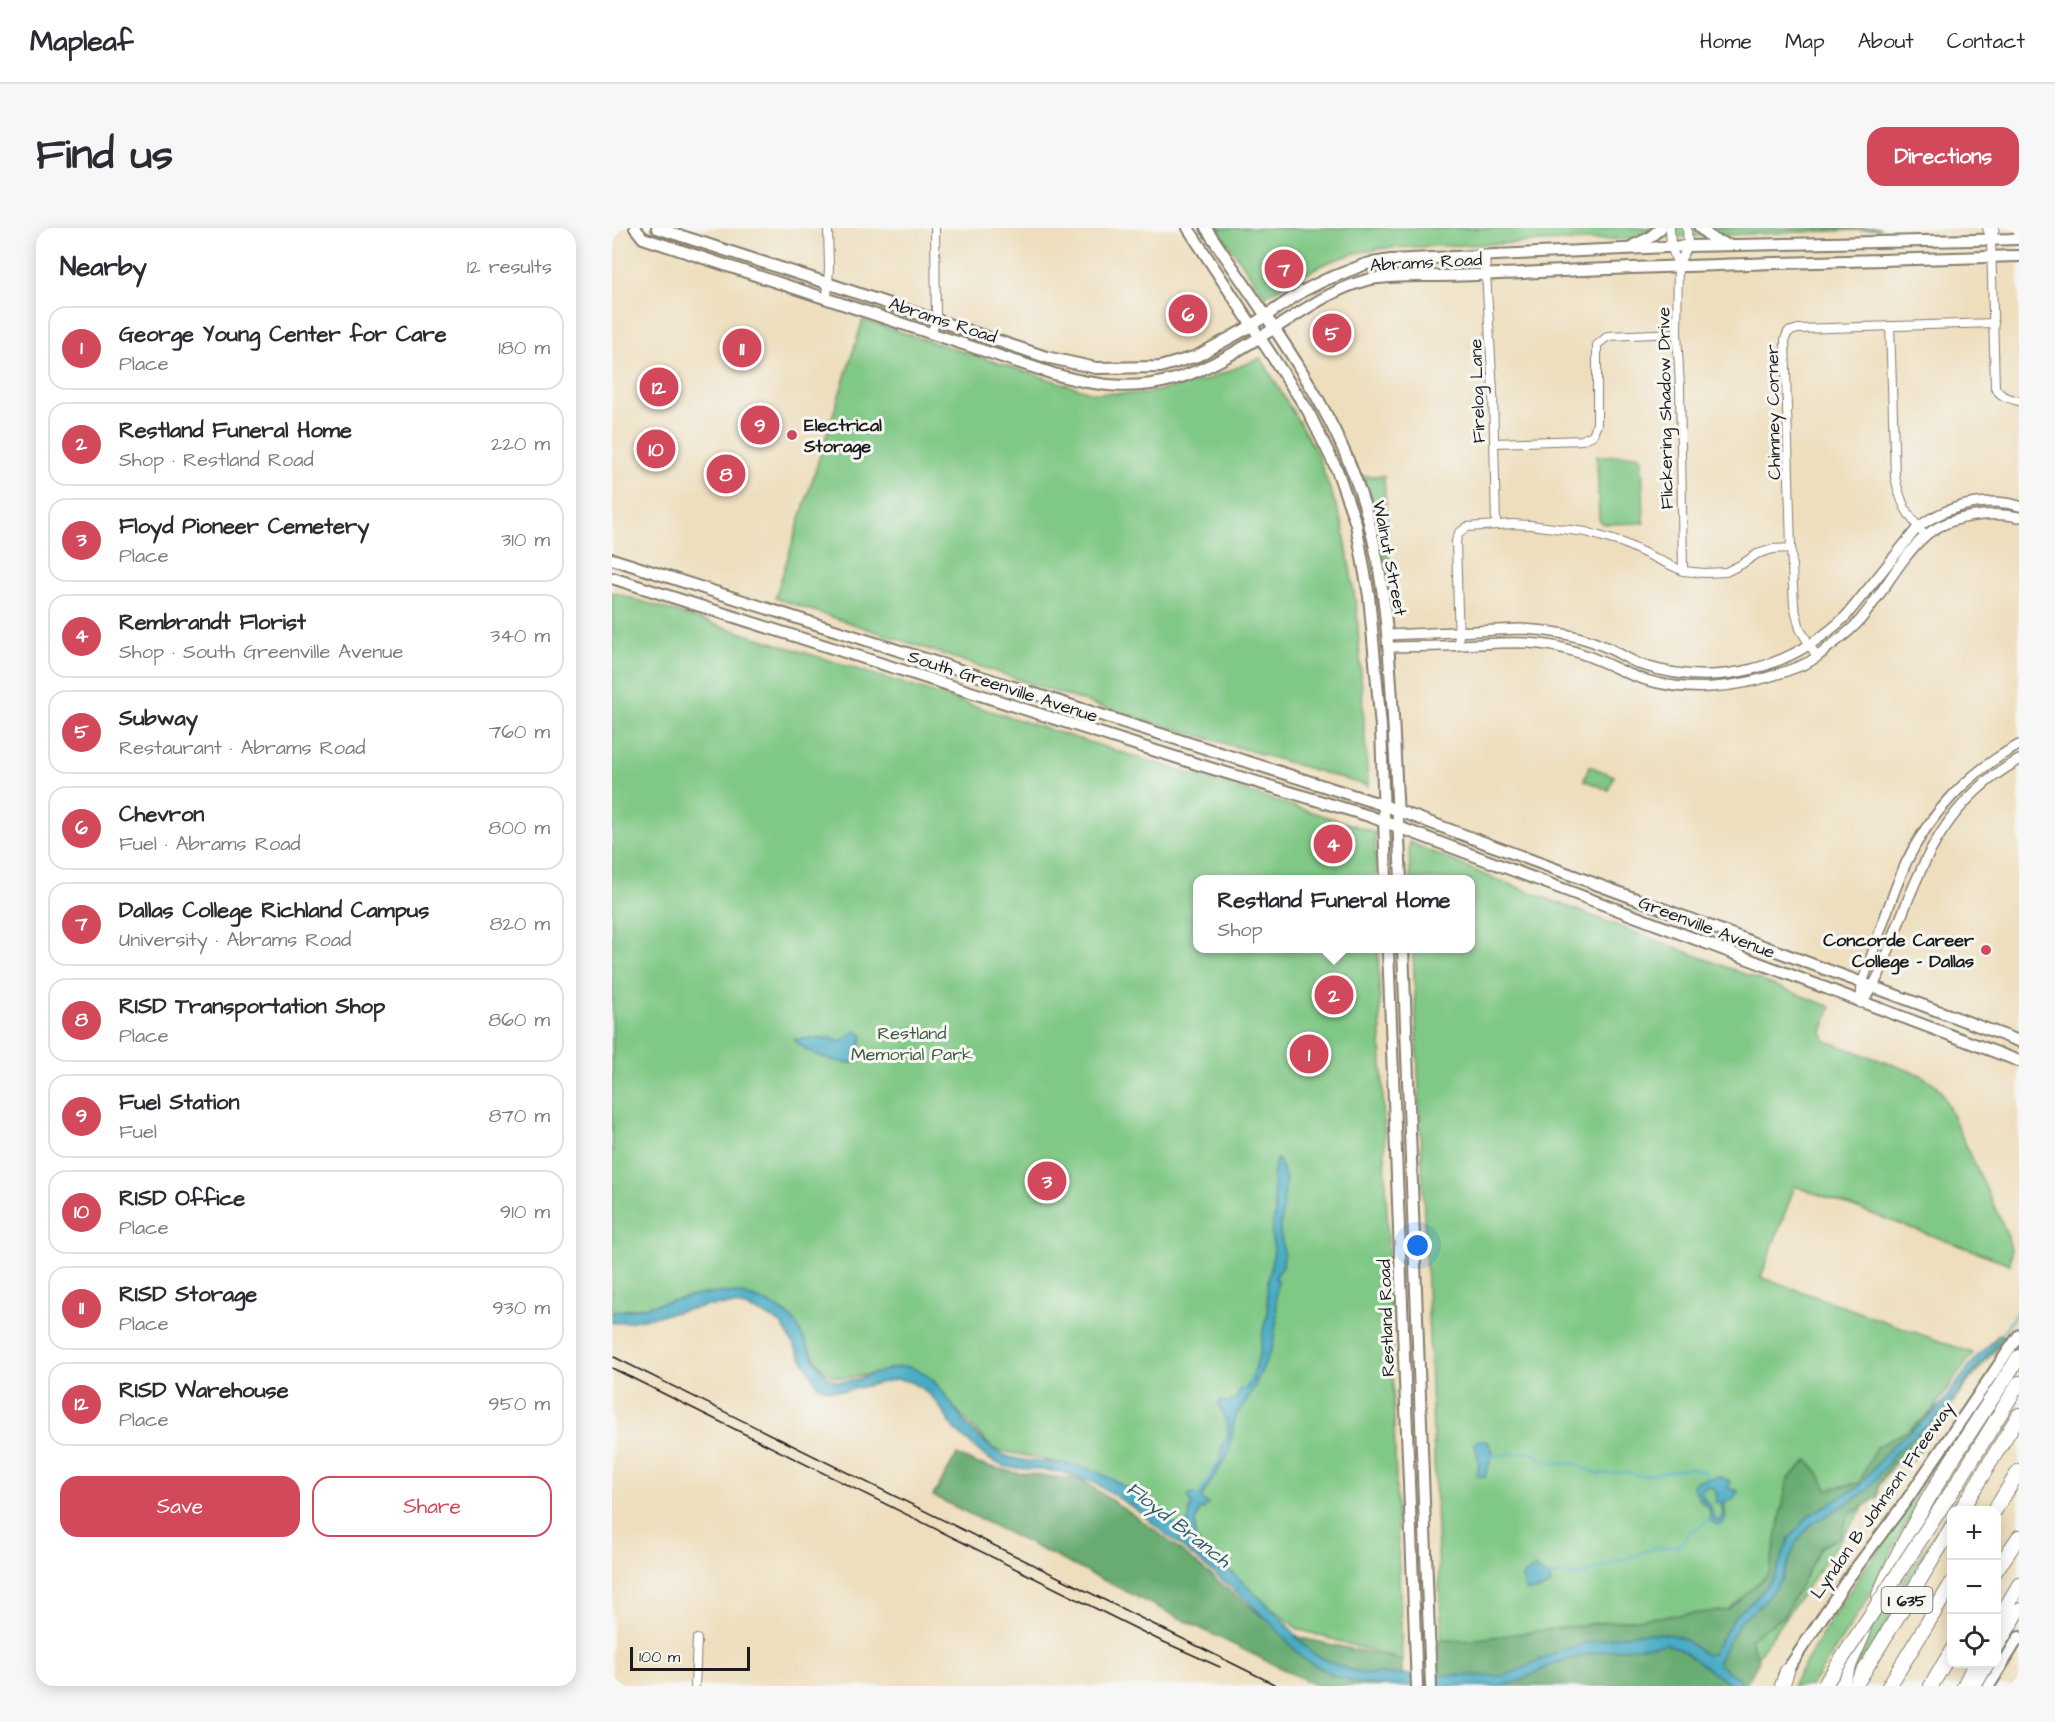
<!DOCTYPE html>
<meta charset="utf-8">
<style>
body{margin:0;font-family:"Architects Daughter",sans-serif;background:#f7f7f7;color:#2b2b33}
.controls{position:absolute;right:18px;bottom:18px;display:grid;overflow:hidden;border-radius:12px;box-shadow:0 3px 15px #0003}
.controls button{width:54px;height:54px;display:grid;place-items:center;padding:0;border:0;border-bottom:2px solid #e1e1e2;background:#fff;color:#2b2b33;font:30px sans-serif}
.scale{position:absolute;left:18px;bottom:15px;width:120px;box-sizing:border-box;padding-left:6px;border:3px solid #1c1c1c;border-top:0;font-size:16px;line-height:21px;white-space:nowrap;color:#1c1c1c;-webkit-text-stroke:4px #f6f6f2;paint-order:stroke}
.you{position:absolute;left:806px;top:1018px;width:21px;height:21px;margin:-15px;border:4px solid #fff;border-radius:50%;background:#1a73e8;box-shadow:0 0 0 9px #1a73e833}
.badge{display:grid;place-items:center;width:39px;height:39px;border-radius:50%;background:#d1495b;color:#fff;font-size:20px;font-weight:700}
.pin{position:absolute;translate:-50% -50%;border:3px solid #fff;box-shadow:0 2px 6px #0006}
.popup{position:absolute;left:581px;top:647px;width:282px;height:78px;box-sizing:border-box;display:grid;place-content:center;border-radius:12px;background:#fff;filter:drop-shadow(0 2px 4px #0005);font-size:20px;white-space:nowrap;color:#7c7c81}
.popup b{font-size:22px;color:#2b2b33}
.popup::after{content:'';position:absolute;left:50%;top:100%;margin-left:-12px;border:12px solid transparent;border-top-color:#fff}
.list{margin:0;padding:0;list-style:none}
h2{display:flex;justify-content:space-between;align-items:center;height:78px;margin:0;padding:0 24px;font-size:26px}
h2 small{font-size:20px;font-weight:400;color:#7c7c81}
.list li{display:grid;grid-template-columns:39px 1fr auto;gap:18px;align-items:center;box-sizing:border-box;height:84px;margin:0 12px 12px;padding:0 12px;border:2px solid #e1e1e2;border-radius:18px}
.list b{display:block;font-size:22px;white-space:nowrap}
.list p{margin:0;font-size:20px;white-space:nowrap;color:#7c7c81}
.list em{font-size:20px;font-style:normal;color:#7c7c81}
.actions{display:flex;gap:12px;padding:18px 24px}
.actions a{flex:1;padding:14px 0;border:2px solid #d1495b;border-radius:18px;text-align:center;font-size:21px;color:#d1495b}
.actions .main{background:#d1495b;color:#fff}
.icon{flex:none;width:33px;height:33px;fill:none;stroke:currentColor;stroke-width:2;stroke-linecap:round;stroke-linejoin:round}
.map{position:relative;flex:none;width:1407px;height:1458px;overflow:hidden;border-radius:18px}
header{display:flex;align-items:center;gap:36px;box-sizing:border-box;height:84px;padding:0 30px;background:#fff;border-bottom:2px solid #e1e1e2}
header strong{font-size:28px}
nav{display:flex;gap:33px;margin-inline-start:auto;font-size:21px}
.intro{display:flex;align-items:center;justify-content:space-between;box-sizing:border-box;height:144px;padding:0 36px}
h1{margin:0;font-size:42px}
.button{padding:15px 27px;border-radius:18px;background:#d1495b;color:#fff;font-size:21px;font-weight:700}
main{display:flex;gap:36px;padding:0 36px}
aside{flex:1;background:#fff;border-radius:18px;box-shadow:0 3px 15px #0003}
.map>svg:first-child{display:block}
.green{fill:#80c885;stroke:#4e7250;stroke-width:1.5}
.forest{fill:#68ac72;stroke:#426447;stroke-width:1.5}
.water{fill:#46abc5;stroke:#316470;stroke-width:1.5;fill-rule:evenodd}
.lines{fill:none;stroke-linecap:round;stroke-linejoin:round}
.stream{stroke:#46abc5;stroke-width:2}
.minor-casing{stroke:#857d6c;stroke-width:10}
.tertiary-casing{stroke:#857d6c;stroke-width:12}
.secondary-casing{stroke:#857d6c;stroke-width:14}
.motorway-casing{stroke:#857d6c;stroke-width:16}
.minor{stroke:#fff;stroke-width:8}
.tertiary{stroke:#fff;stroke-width:9}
.secondary{stroke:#fff;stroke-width:10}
.motorway{stroke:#fff;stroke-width:14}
.tram{stroke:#1c1c1c;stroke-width:1.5}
.motorway-bridge-casing{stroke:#857d6c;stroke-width:16;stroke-linecap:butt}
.motorway-bridge{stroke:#fff;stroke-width:14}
.poi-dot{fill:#d1495b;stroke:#f6f6f2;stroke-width:2}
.labels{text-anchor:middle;stroke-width:6;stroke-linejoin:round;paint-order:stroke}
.shield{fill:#f6f6f2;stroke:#5d5d5c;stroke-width:1.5}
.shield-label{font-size:16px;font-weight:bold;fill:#1c1c1c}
.street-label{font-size:18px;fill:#1c1c1c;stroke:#f6f6f2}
.poi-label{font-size:18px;font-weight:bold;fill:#1c1c1c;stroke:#f6f6f2;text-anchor:start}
.park-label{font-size:18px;fill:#3f5841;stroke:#f6f6f2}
.water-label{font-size:20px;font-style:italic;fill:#2f5c68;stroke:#f6f6f2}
</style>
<header>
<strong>Mapleaf</strong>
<nav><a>Home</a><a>Map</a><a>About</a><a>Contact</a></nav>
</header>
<div class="intro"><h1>Find us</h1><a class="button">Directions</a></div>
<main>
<aside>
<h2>Nearby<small>12 results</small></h2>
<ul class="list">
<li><span class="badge">1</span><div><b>George Young Center for Care</b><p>Place</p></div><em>180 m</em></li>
<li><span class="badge">2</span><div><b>Restland Funeral Home</b><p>Shop · Restland Road</p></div><em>220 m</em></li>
<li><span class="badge">3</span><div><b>Floyd Pioneer Cemetery</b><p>Place</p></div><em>310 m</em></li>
<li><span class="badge">4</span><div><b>Rembrandt Florist</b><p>Shop · South Greenville Avenue</p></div><em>340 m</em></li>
<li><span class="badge">5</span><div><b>Subway</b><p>Restaurant · Abrams Road</p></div><em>760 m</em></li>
<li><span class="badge">6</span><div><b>Chevron</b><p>Fuel · Abrams Road</p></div><em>800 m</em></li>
<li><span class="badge">7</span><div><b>Dallas College Richland Campus</b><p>University · Abrams Road</p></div><em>820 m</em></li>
<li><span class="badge">8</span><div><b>RISD Transportation Shop</b><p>Place</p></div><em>860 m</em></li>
<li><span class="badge">9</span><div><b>Fuel Station</b><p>Fuel</p></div><em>870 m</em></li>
<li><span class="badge">10</span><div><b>RISD Office</b><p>Place</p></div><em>910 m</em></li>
<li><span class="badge">11</span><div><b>RISD Storage</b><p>Place</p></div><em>930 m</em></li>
<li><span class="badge">12</span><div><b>RISD Warehouse</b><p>Place</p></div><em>950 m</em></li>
</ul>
<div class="actions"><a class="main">Save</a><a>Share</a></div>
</aside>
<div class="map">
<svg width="1407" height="1458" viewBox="0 0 1407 1458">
<rect width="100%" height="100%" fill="#f6f6f2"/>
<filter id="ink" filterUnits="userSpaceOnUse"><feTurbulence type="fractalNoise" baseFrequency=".0167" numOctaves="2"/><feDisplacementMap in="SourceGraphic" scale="12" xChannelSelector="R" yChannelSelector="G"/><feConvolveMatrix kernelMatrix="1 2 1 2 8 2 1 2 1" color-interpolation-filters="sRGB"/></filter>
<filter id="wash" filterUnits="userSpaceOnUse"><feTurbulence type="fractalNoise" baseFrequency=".008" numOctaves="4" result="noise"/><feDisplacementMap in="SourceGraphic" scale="24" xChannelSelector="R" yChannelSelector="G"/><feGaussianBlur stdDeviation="1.35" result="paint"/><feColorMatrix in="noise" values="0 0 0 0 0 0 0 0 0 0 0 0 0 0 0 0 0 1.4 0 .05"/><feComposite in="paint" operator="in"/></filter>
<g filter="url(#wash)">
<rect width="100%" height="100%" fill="#eedebd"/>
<g class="green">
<polygon points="605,0 1268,0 1268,1 774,20 743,25 714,35 653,68"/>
<polygon points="251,92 481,165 532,166 594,152 649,130 705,225 731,298 745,384 756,558 486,478 163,370"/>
<polygon points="1026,227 1030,231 1032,295 991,296 987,291 985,228"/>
<polygon points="747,248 772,248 778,349"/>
<polygon points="0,364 763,604 764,651 586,652 586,720 766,721 790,1432 686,1401 521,1267 483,1247 438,1233 381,1221 316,1151 295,1140 233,1150 221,1148 211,1142 177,1089 102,1067 0,1084"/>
<polygon points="977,538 1002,548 996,562 972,552"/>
<polygon points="797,614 873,647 1219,779 1210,804 1214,813 1309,847 1324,857 1330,865 1395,1006 1399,1021 1398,1036 1183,958 1149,1049 1361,1125 1130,1450 831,1446 801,721 858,720 858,652 798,651"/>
<polygon points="1378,1160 1290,1303 1254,1374 1199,1458 1180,1458 1222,1386"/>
<polygon points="1353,1261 1268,1406 1239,1448 1260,1400"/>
</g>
<g class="forest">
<polygon points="1387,1106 1394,1110 1355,1155 1302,1231 1279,1235 1267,1257 1266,1269 1236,1288 1228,1309 1209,1319 1172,1388 1138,1411 1147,1433 1133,1458 828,1458 826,1411 850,1413 985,1395 1116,1382 1157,1345 1176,1251 1196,1232 1207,1245 1215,1261 1247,1255 1264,1219 1295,1203 1341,1167 1354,1143"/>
<polygon points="345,1227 366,1236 400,1244 470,1252 543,1302 647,1386 689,1410 790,1432 790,1458 705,1458 321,1268"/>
</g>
<g class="water">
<path d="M244,803L251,807L244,833L240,835C223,835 192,825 182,811L218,810L228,814Z"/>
<path d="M664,931L667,932L674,951L668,1004L672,1024L671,1038L663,1050L666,1052L664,1066L665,1090L661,1118L640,1164L623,1189L617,1225L589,1270L596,1276L591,1282L588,1281L583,1295V1309L588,1317L629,1352L671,1392L686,1411L702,1426L725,1437L751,1446L890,1448C907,1443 921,1435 936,1428C966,1415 1036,1397 1067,1409C1076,1413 1085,1421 1094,1427L1100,1426L1124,1386L1141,1373L1162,1349L1177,1311L1197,1287L1245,1260L1280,1218L1325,1182L1366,1127L1383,1113L1386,1115L1366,1138L1330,1185L1285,1223L1256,1261L1244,1270L1200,1296L1185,1313L1169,1352L1149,1377L1129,1392L1107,1431L1106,1436L1126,1450L1131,1458H1120L1066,1420L1054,1416L986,1424L943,1435L910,1452L891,1458H779L749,1456L724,1448L691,1431L659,1395L621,1361L522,1280L485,1256L449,1244L393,1239L375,1230L342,1201L324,1173L311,1161L298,1154L286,1151L232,1163L218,1162L206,1158L170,1097L160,1090L134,1079L121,1077L94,1078L16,1094L0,1095V1084C39,1082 93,1058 130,1066C146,1070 171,1079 182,1093C193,1108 204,1145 222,1152C241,1160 278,1133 301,1140C325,1148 337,1174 351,1192C357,1201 378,1220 388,1225C411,1237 442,1232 468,1238C508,1249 542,1281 574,1306L579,1276L576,1268L577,1266L587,1267L609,1232L610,1218L616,1210V1198L607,1176L608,1173L617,1174L624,1171L627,1162L634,1161L641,1152L642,1142L648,1125L652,1097L656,1085L655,1059L662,1022L659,1004L663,985L661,950Z"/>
<path d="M866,1212L876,1214L881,1223L873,1249L864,1247C870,1237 864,1225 863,1215Z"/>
<path d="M1107,1249L1118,1253L1116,1260L1126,1263L1121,1272L1115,1273L1112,1277L1114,1290L1111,1296C1106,1298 1102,1296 1098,1292L1097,1280L1088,1272L1081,1258L1084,1253ZM1096,1258L1103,1262L1105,1269L1103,1274H1106L1110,1277L1111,1289L1108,1293L1102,1291L1099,1279L1090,1268L1091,1261Z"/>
<polygon points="924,1339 928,1345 937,1349 939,1357 925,1363 914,1363 912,1357 911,1348"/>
</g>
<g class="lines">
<g class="stream">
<polyline points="1383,1116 1407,1081"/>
<polyline points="631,1163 642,1145"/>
<polyline points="880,1228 916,1224 945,1236 962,1236 987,1246 1013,1244 1030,1248 1077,1240 1093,1244 1098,1251"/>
<polyline points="586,1269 612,1225"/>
<polyline points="937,1349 946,1347 965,1348 1043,1320 1065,1318 1074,1311 1076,1305 1098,1292"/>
</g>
</g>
</g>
<g filter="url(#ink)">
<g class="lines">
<defs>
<g id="minor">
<polyline points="1058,0 1059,18 1066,37 1065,105 1068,159 1071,343"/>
<path d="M1375,0L1379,12L1383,159C1388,169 1396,170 1407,173"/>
<polyline points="1379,12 1383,0"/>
<polyline points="873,28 881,164 884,297"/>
<polyline points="1066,37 1076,18 1075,0"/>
<polyline points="215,70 217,40 216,0"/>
<path d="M1278,98L1283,249C1290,279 1294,284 1313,308"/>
<polyline points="319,105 324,93 323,0"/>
<polyline points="882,215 970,212 981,207 985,196 985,117 996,108 1065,105"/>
<polyline points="847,417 844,313 847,305 855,299 901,296 918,297 974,304 1011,315 1071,343 1092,345 1114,344 1130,336 1145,326 1161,321 1179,320"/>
<polyline points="1205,429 1188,401 1182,377 1179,320 1173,111 1176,104 1186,101 1382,95"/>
<polyline points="83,1458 85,1411"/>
</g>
<g id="tertiary">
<path d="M776,407L908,401C935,402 963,406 989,417C1003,422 1016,432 1030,437C1104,461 1179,441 1234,388L1306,299C1335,278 1372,268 1407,278"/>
<path d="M777,419C801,418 826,419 850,417C875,416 902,413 927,416C954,418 983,430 1008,442C1066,470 1131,461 1188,438C1200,434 1209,426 1218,418C1229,410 1240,402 1249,391C1271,365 1287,332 1312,309C1335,288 1378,283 1407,289"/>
<path d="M1249,775L1250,755L1253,747C1266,710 1278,671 1294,635C1317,586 1359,542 1407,517"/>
<path d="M1249,775C1268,752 1274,729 1284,702C1312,630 1336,571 1407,532"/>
</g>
<g id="secondary">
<path d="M23,0L31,10L442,146C547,177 593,143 679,90C704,74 729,58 759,51C782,47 806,48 829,48C862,47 895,46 928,44C1088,36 1247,33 1407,28"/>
<polyline points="45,0 215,55 434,129 484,140 548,139 585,128 634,101 691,63 713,52 754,36 779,32 1076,18 1407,11"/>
<polyline points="576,0 696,183 725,242 744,296 757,368 769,499 774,652"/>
<path d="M594,0C644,75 704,153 738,237C771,316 776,403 781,488C784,542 786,597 789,652"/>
<polyline points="1088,0 1102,12 1112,15"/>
<polyline points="1022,17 1037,10 1049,0"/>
<polyline points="0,331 771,577 1407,813"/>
<polyline points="0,350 588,537 757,588 1407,833"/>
<polyline points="776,720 805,1458"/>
<polyline points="791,720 819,1458"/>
<polyline points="1172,1447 1235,1352 1294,1273 1407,1107"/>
<polyline points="1377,1458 1407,1409"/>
</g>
<g id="motorway">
<polyline points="1346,1254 1407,1155"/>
<polyline points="1349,1282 1407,1187"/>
<polyline points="1383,1282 1407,1243"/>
<polyline points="1384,1342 1407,1309"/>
<path d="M1267,1367C1303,1282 1357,1206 1407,1129"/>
<polyline points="1384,1396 1407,1357"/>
<polyline points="1384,1420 1407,1382"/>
<polyline points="1170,1458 1175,1443"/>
<polyline points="1228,1458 1252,1404"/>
<polyline points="1243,1458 1340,1299"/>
<polyline points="1277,1458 1340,1355"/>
<polyline points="1319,1458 1340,1422"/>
<polyline points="1352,1458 1363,1436"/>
<polyline points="1362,1458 1375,1436"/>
</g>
</defs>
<use href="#minor" class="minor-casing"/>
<use href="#tertiary" class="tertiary-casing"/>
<use href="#secondary" class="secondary-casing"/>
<use href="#motorway" class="motorway-casing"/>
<use href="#minor" class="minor"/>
<use href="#tertiary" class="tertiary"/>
<use href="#secondary" class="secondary"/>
<use href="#motorway" class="motorway"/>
<g class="tram">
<polyline points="0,1128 666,1458"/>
<polyline points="0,1140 545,1411 608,1439"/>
</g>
<defs>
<polyline id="motorway-bridge" points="1212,1458 1346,1254"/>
</defs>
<use href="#motorway-bridge" class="motorway-bridge-casing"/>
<use href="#motorway-bridge" class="motorway-bridge"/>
</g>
</g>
<g class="poi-dot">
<circle cx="180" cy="207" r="6"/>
<circle cx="1374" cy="722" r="6"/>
</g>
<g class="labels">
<rect class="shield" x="1269.5" y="1359" width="51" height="26" rx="4.5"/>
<g class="shield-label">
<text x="1295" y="1378">I 635</text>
</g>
<g class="street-label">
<text transform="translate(814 34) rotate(-3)" y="6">Abrams Road</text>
<text transform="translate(331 92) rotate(18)" y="6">Abrams Road</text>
<text transform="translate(865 163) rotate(-92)" y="6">Firelog Lane</text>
<text transform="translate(1053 180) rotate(-91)" y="6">Flickering Shadow Drive</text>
<text transform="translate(1161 184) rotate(-91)" y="6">Chimney Corner</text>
<text transform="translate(778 330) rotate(79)" y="6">Walnut Street</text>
<text transform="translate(391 458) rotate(18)" y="6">South Greenville Avenue</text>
<text transform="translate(1095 699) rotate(21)" y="6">Greenville Avenue</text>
<text transform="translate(774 1090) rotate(-92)" y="6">Restland Road</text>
<text transform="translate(1270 1272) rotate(-55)" y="6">Lyndon B Johnson Freeway</text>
</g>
<g class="poi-label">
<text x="192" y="203">Electrical<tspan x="192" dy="21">Storage</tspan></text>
<text x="1362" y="718" text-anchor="end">Concorde Career<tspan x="1362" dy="21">College - Dallas</tspan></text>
</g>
<g class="park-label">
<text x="300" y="811">Restland<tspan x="300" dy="21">Memorial Park</tspan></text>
</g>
<g class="water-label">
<text transform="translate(567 1296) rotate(38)" y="7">Floyd Branch</text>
</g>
</g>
</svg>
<div class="controls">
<button>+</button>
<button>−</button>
<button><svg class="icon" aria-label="locate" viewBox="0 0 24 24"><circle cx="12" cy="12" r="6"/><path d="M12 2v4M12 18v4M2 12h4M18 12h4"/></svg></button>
</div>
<div class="scale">100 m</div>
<div class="you"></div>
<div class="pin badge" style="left:697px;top:826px">1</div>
<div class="pin badge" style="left:722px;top:767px">2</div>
<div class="popup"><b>Restland Funeral Home</b>Shop</div>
<div class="pin badge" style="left:435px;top:953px">3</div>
<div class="pin badge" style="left:721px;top:616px">4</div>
<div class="pin badge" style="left:720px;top:105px">5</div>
<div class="pin badge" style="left:576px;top:86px">6</div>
<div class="pin badge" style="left:672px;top:41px">7</div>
<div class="pin badge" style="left:114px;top:246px">8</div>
<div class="pin badge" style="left:148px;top:197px">9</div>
<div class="pin badge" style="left:44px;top:221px">10</div>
<div class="pin badge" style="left:130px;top:120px">11</div>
<div class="pin badge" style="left:47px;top:159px">12</div>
</div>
</main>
